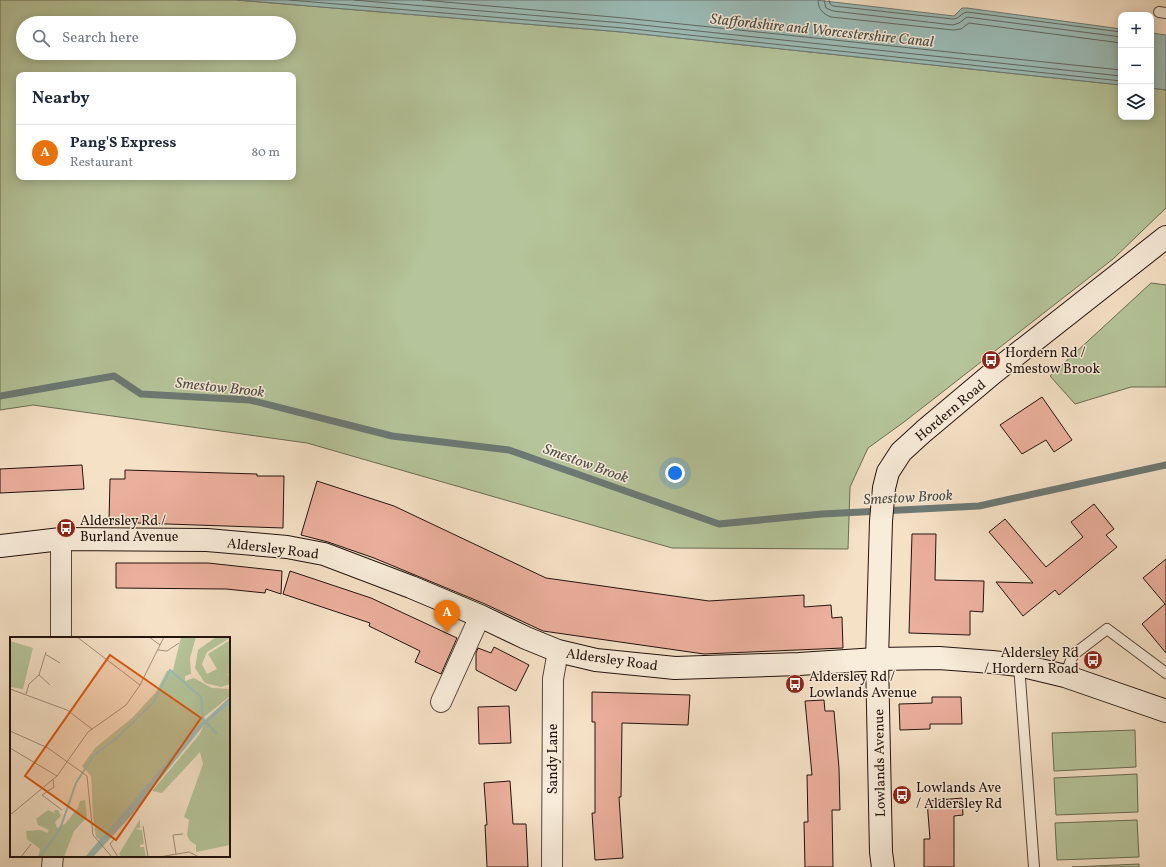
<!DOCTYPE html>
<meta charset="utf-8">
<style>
body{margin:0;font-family:Vollkorn,serif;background:#f2f2f3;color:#1f2937}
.controls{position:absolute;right:12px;top:12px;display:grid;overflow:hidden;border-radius:8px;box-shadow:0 2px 10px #0003}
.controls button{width:36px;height:36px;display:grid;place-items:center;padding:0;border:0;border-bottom:1px solid #e0e1e3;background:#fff;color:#1f2937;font:20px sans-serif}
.you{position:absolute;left:675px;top:473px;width:14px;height:14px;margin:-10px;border:3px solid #fff;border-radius:50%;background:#1a73e8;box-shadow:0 0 0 6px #1a73e833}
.badge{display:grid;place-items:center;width:26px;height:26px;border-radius:50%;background:#db2777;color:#fff;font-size:13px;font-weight:700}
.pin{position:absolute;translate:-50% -33px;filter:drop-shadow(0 1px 2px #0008)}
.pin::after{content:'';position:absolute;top:21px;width:14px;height:12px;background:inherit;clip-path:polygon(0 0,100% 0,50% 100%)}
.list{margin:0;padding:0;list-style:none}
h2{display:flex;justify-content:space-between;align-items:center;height:52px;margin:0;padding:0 16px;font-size:17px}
h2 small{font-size:13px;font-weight:400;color:#747a83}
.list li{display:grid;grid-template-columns:26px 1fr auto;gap:12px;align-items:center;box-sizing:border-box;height:56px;padding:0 16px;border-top:1px solid #e0e1e3}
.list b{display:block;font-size:15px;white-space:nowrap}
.list p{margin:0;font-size:13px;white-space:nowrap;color:#747a83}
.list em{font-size:13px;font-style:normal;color:#747a83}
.icon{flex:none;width:22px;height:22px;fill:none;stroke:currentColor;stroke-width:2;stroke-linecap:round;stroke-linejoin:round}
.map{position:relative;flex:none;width:1166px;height:867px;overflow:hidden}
.search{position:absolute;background:#fff;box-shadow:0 2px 10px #0003;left:16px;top:16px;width:280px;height:44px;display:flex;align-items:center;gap:10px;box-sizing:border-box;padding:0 14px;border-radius:22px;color:#747a83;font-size:15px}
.panel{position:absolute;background:#fff;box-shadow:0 2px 10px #0003;left:16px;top:72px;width:280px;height:108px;border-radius:8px}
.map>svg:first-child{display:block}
.green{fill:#b5c49a;stroke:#6c6c54;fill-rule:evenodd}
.water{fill:#9cbdb8;stroke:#6c7974}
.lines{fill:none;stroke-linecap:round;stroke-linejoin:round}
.shore{stroke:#606862;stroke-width:1}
.stream{stroke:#6c7974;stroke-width:7}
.building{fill:#ebaf9d;stroke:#23130d}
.lane-casing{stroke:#58463b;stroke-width:12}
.street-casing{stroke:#58463b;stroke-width:22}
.secondary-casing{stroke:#23130d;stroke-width:24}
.lane{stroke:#f8ecda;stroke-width:10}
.street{stroke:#f8ecda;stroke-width:20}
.secondary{stroke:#f8ecda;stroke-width:22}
.labels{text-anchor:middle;stroke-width:3;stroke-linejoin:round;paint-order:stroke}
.poi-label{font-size:14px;fill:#23130d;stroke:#f8ecda;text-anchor:start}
.street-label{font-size:14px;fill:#23130d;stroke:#f8ecda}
.water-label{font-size:15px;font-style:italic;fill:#4d4e49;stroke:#f8ecda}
.inset-river{fill:none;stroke:#9cbdb8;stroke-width:2}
.inset-road{fill:none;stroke:#a18f7c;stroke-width:1}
.view{fill:#de560c;fill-opacity:0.15;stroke:#de560c;stroke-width:2}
.inset-edge{fill:none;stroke:#23130d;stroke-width:2}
</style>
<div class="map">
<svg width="1166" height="867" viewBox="0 0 1166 867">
<rect width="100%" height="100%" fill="#f5e1c6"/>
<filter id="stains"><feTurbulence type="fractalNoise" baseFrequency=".005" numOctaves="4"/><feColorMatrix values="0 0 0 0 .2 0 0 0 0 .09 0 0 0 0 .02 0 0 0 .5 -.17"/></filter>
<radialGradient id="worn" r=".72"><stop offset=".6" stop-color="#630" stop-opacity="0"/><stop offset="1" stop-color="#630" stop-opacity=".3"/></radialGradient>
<g class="green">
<path d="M0,0H237L622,32L1121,85V117H1151V88L1166,90V208L1113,259L904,422L868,448L850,487L848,549L672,548L307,443L33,405L0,410ZM23,23H289V53H23ZM19,75H293V177H19Z"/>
<polygon points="1151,283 1166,285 1166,387 1131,387 1075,404 1050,376"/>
<polygon points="1135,730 1136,767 1054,771 1052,733"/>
<polygon points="1137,774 1138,812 1056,815 1054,778"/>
<polygon points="1137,820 1139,857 1057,860 1055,823"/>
<polygon points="1139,864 1139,867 1072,867"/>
</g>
<g class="water">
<polygon points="237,0 816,0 954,16 962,8 967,8 1121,29 1121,85 622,32"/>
<polygon points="1151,33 1166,35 1166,90 1151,88"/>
</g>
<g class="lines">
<g class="shore">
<polyline points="289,0 623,28 1121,81"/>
<polyline points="354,0 623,23 1121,76"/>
<polyline points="423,0 624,18 1121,70"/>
<path d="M818,0C818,9 823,14 831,17L953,30L961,29L969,23L1121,43"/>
<polyline points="824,0 826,8 833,11 953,25 959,23 967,17 1121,37"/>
<path d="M829,0L830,4L833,6L953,19C959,19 961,13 967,12L1121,32"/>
</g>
<polyline class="stream" points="0,396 114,376 141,394 250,400 392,436 509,450 719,524 822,514 979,506 1166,465"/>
</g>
<g class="building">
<polygon points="1042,397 1072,440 1054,452 1046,440 1022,454 1000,425"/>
<polygon points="82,465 84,489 0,493 0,469"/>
<polygon points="125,470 257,474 257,476 284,476 283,528 109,522 110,479 125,479"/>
<polygon points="317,481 394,506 546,578 709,601 804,595 804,607 831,605 832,618 842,617 843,648 704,654 543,631 485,604 374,558 328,542 301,535"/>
<polygon points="1094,504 1114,529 1106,535 1117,547 1059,595 1055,590 1023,616 996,582 1033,583 989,532 1005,519 1046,567 1083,537 1071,522"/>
<polygon points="912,534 936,534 935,580 984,581 983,612 970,611 970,635 909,633"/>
<polygon points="1166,559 1166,653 1142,624 1165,604 1143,578"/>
<polygon points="116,563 208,563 282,571 281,594 266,589 265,593 226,589 116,588"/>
<polygon points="290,571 371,598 457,638 441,674 415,662 420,651 369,626 370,623 283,594"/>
<polygon points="494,647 529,665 516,691 476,670 476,653 478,648 491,653"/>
<polygon points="592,692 690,695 688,725 622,723 621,797 619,797 623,858 595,860 592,813 595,813 595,722 592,722"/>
<polygon points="932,697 961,697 962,724 930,724 930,729 900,730 899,704 932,703"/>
<polygon points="824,700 825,711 834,711 839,768 840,810 832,810 833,867 805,867 804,822 808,822 807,775 812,775 805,701"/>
<polygon points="509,706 511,743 479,744 478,707"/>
<polygon points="510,781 513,824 526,824 528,867 487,867 485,825 487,825 484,783"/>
<polygon points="962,798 963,815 954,816 954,867 924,867 924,839 930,839 927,801"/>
</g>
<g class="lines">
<defs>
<g id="lane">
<polyline points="1159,12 1166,13"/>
<polyline points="1019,665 1034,867"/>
<polyline points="1065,676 1073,655 1107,629 1166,673"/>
</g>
<g id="street">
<polyline points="61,539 61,638"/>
<polyline points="441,702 480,616"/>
<polyline points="52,867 53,856"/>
<polyline points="552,867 553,679 558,651"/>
</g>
<g id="secondary">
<polyline points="0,546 61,539 207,540 287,547 324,554 411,587 480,616 526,638 558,651 596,660 675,668 799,664 877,659 939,658 992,662 1019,665 1065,676 1166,711"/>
<polyline points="883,867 881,852 877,659 881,521 884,488 888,472 901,452 924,431 993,373 1166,237"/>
</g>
</defs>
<use href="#lane" class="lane-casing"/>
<use href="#street" class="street-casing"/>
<use href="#secondary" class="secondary-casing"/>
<use href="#lane" class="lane"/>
<use href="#street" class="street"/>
<use href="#secondary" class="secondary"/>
</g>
<defs>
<symbol id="bus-disc" viewBox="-11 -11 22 22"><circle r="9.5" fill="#8f2418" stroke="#f8ecda"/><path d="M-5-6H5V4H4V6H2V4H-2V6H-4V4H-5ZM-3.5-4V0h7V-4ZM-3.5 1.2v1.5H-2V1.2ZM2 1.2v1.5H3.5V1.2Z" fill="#fff"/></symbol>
</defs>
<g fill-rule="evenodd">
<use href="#bus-disc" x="980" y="349" width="22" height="22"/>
<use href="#bus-disc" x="55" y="517" width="22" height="22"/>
<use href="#bus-disc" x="1082" y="649" width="22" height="22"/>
<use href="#bus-disc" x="784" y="673" width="22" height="22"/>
<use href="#bus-disc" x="891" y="784" width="22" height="22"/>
</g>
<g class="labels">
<g class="poi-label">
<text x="1005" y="357">Hordern Rd /<tspan x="1005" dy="16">Smestow Brook</tspan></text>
<text x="80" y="525">Aldersley Rd /<tspan x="80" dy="16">Burland Avenue</tspan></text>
<text x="1079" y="657" text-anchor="end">Aldersley Rd<tspan x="1079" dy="16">/ Hordern Road</tspan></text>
<text x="809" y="681">Aldersley Rd /<tspan x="809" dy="16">Lowlands Avenue</tspan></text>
<text x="916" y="792">Lowlands Ave<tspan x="916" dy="16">/ Aldersley Rd</tspan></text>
</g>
<g class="street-label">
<text transform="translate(950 410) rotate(-40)" y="5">Hordern Road</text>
<text transform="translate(273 548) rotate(7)" y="5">Aldersley Road</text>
<text transform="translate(612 659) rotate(8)" y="5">Aldersley Road</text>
<text transform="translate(552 759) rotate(-90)" y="5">Sandy Lane</text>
<text transform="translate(879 763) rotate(-91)" y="5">Lowlands Avenue</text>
</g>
<g class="water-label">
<text transform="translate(822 30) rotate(6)" y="5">Staffordshire and Worcestershire Canal</text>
<text transform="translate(220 387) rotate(6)" y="5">Smestow Brook</text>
<text transform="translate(586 463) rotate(20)" y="5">Smestow Brook</text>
<text transform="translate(908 497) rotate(-3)" y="5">Smestow Brook</text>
</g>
</g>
<g transform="translate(10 637)">
<rect width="220" height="220" fill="#f5e1c6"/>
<path d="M171,0H186L180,21L181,37L175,39V44L184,41L202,51L220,52V59L194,80L196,84L180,97L90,203L86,200L83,178L81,139L72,129L85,111L122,81L146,55L157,34L163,33ZM206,0L220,1L197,15L192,27L197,37L207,32L198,17L220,3V36L215,39L220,37V47L211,50L195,46L185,31L188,13ZM0,4L23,11L13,52L0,50ZM220,67V208L186,215V208L180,204L177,198L179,183L174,180L193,127L190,115L152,156L142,154L189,98L194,88ZM75,163L77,180L64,194L54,220H28L30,212L17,202L16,194L31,193L37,196L39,193L28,188L26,182L38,173L45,176L44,173H48L51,179L45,185L47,191L55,187L68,171L70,164ZM130,182V191L125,192L132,193L134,207L130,208V210H134L136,220H112L109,217Z" fill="#b5c49a"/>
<path d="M220,60V67L194,88L119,181L83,220H75L180,97Z" fill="#9cbdb8"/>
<path class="inset-river" d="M30,220L50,192L66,146L84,118L107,101L143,66L160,33L191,60L193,82L207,97"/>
<path class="inset-road" d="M67,0L130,48M139,0L150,8M148,13L157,14L169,6M35,17L50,26M29,38L40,48M0,52L57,73L82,92M16,57L19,47L29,38L36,15M0,94L38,111L77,139L83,198L102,220M0,111L47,139M43,143L44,150L32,158L52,173M0,178L47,139L78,95L116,68L130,48L154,0M133,189L138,220M105,201L100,207L108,220M166,217L163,198L173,197M11,220L21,207M149,220L179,215L189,220"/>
<path class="view" d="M100,18L191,81L106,203L15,139Z"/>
<rect width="220" height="220" class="inset-edge"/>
</g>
<rect width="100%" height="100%" filter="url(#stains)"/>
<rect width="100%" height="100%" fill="url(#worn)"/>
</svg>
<div class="controls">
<button>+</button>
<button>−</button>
<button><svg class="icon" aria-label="layers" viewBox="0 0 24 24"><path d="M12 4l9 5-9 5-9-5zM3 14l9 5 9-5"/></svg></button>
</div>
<div class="you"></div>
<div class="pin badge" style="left:447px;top:633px;background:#e8710a">A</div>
<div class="search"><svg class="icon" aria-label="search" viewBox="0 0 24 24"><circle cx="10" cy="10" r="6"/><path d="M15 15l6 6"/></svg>Search here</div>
<section class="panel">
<h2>Nearby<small></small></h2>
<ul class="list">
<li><span class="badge" style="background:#e8710a">A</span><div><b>Pang'S Express</b><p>Restaurant</p></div><em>80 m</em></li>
</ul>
</section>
</div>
